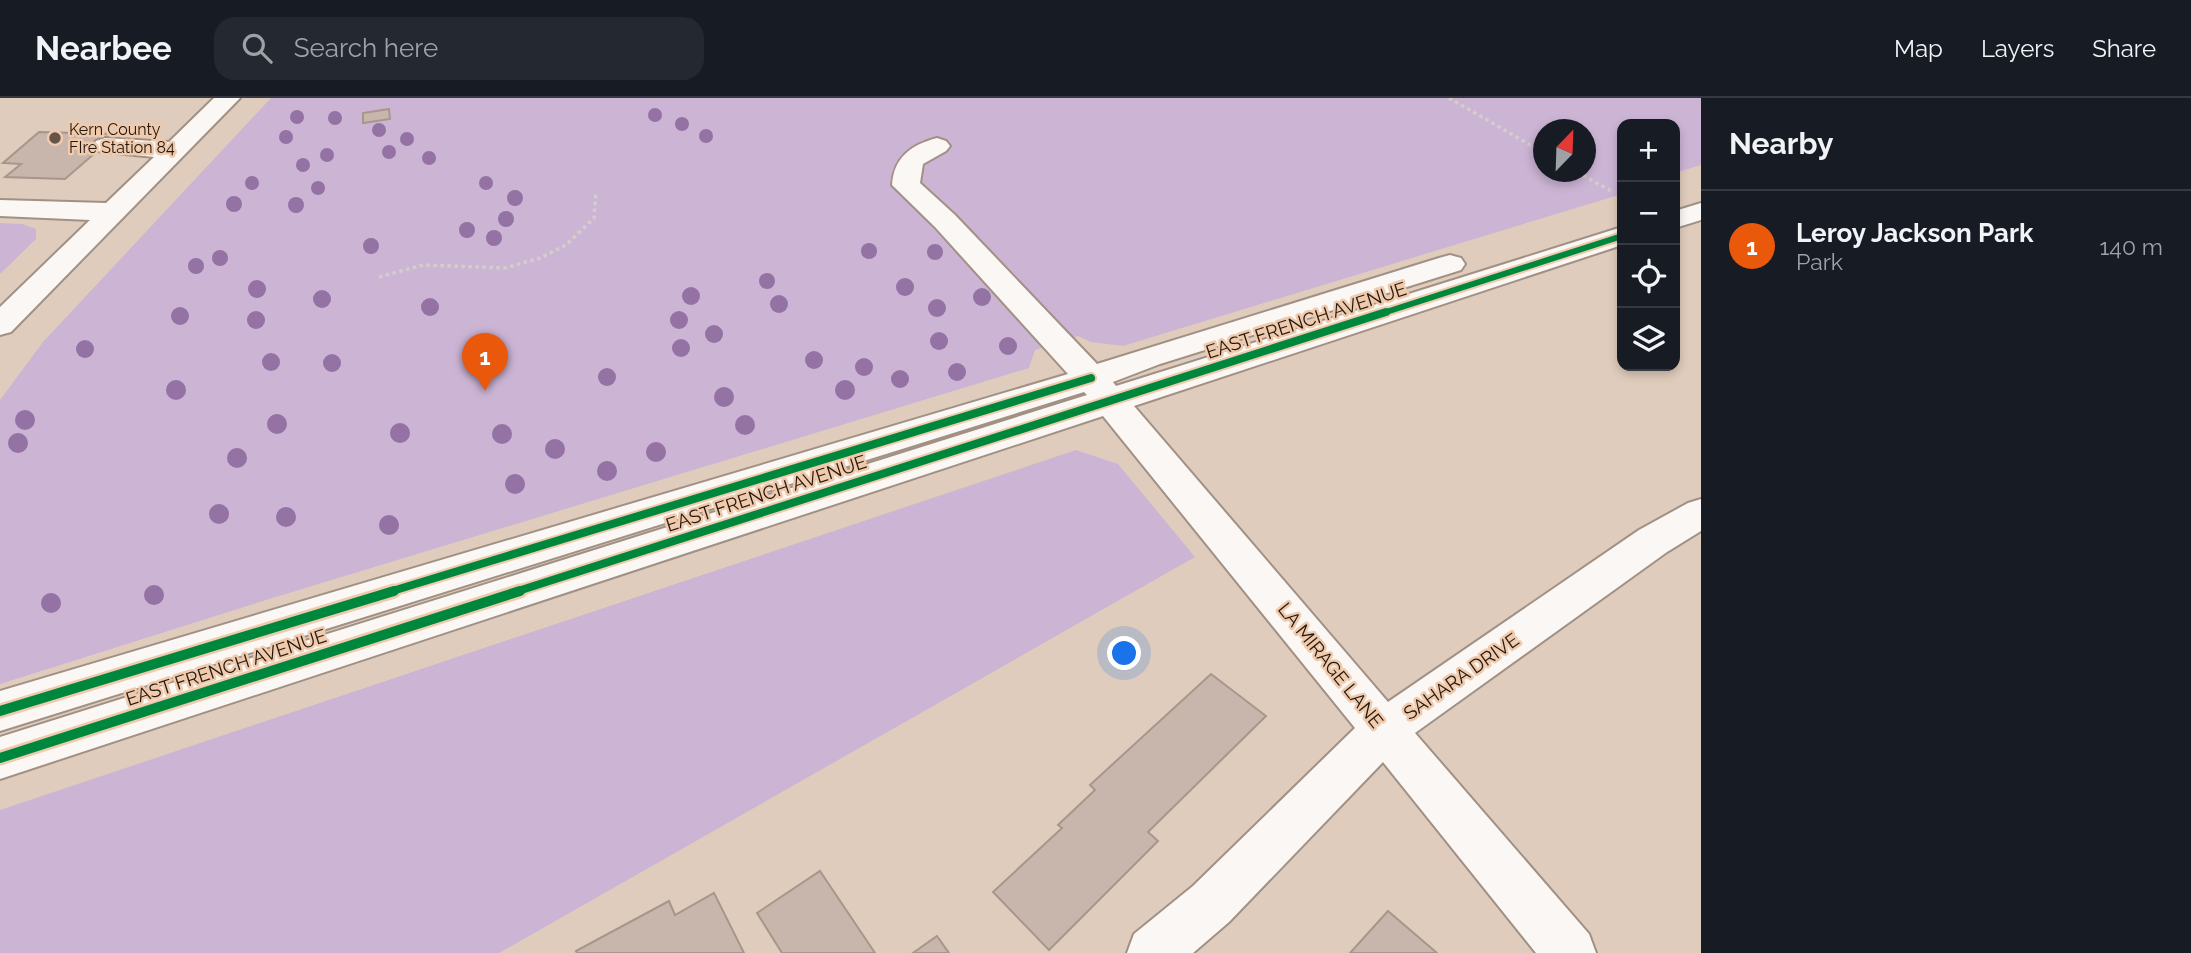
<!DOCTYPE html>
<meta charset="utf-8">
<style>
body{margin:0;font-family:Raleway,sans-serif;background:#242831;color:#f1f3f6}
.controls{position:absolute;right:21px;top:21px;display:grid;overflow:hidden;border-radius:14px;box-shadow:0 4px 10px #0003}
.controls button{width:63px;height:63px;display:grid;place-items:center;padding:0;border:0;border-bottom:2px solid #363941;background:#171b24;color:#f1f3f6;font:35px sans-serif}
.compass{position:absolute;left:1533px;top:21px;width:63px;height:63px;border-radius:50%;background:#171b24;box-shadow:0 4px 10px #0003;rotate:23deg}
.you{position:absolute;left:1125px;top:556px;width:24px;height:24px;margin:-18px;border:5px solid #fff;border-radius:50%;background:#1a73e8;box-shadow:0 0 0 10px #1a73e833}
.badge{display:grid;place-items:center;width:46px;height:46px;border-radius:50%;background:#ea580c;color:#fff;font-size:23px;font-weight:700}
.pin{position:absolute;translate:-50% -58px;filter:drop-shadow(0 2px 4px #0008)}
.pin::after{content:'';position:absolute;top:37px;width:24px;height:21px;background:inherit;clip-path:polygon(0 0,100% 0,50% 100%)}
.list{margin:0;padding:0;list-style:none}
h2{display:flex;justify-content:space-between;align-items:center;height:91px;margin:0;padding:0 28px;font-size:30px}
h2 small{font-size:23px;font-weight:400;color:#9ea1a6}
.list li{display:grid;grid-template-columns:46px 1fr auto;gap:21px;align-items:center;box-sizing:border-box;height:112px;padding:0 28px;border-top:2px solid #363941}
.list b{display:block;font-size:26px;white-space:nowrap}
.list p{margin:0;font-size:23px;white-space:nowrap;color:#9ea1a6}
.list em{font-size:23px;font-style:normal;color:#9ea1a6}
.icon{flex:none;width:38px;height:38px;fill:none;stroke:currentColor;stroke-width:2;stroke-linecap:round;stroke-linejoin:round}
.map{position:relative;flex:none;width:1701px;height:855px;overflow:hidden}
header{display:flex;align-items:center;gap:42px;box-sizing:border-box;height:98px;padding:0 35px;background:#171b24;border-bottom:2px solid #363941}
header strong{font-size:33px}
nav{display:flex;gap:38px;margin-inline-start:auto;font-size:24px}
.search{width:490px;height:63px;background:#242831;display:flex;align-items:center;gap:18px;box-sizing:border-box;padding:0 24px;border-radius:21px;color:#9ea1a6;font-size:26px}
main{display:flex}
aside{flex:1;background:#171b24}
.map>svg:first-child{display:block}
.green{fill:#ccb4d5;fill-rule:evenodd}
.building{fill:#c8b6ac;stroke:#a7968c;stroke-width:2}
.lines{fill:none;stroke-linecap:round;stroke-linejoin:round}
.minor-casing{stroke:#a09184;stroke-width:4}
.path{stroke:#d4ceca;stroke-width:3.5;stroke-dasharray:3.5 3.5;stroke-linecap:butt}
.minor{fill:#faf7f5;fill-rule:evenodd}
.cycleway-far2-casing{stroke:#efcaad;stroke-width:10}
.cycleway-far1-casing{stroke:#efcaad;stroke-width:12}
.cycleway-casing{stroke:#efcaad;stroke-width:15}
.cycleway-far2{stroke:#00873e;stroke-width:6}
.cycleway-far1{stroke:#00873e;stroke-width:8}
.cycleway{stroke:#00873e;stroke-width:10}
.tree{fill:#9472a3}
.poi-dot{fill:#66564a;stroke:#efcaad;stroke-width:2.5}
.labels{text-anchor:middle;stroke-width:5;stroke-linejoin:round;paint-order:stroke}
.far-poi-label{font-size:16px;fill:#24170c;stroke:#efcaad;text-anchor:start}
.street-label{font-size:19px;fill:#24170c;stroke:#efcaad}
</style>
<header>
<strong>Nearbee</strong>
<div class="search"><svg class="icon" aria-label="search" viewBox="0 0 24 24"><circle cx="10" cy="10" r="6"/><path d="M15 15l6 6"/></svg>Search here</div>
<nav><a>Map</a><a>Layers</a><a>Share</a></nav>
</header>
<main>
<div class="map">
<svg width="1701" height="855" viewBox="0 0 1701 855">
<rect width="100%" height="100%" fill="#e0ccbc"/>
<g class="green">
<path d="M271,0H1701V67L1675,75V26H1622V96L1123,248L1091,244L1078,238L1035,252L1029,270L266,502L0,586V302L43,244ZM1544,32H1586V74H1544Z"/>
<polygon points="0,125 22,126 36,131 36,141 0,176"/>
<polygon points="1076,352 1118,366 1195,459 499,855 0,855 0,712"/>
</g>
<g class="building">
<polygon points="389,11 390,21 363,25 363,15"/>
<polygon points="39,34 117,36 65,81 5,79 21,66 3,65"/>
<polygon points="1211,576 1266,618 1148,734 1158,743 1049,852 993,794 1062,730 1058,727 1095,692 1090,687"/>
<polygon points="820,773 875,855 782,855 757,815"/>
<polygon points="714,795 744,855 577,855 576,853 669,803 675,817"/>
<polygon points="1388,813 1437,855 1350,855"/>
<polygon points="937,838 949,855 913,855"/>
</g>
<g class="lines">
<defs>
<g id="minor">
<polygon points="214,0 240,0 11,234 0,237 0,209 90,122 0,118 0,102 106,105 154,59 96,53 92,48 96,43 105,40 169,44"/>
<path d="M937,40L946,43L950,48L946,53L923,66L920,85L955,117L1097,266L1439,160L1450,157L1461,160L1465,166L1461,172L1160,266L1113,284L1116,288L1622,129V147L1134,308L1388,604L1639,432L1688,405L1701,401V433L1667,454L1415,635L1589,836L1596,855H1536L1383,664L1229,824L1193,855H1127L1134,836L1193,788L1355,630L1103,318L0,681V639L1087,297L1084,294L0,633V593L1068,276L935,129L892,87C894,59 911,47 937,40Z"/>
<polygon points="1701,105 1701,122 1675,130 1675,113"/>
</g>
</defs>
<use href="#minor" class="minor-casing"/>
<g class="path">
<polyline points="1449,0 1544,55"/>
<polyline points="1577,74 1613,94"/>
<polyline points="379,179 423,167 505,170 540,160 566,147 594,120 596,93"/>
</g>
<use href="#minor" class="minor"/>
<defs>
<polyline id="cycleway-far2" points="1380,216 1622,138"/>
<g id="cycleway-far1">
<polyline points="389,494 1091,280"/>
<polyline points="515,494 1386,214"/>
</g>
<g id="cycleway">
<polyline points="0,613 394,493"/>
<polyline points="0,660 520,493"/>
</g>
</defs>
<use href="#cycleway-far2" class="cycleway-far2-casing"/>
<use href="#cycleway-far1" class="cycleway-far1-casing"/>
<use href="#cycleway" class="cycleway-casing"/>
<use href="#cycleway-far2" class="cycleway-far2"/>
<use href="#cycleway-far1" class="cycleway-far1"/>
<use href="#cycleway" class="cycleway"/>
</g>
<g class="tree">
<circle cx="655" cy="17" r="7"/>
<circle cx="297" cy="19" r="7"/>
<circle cx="335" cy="20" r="7"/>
<circle cx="682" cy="26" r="7"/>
<circle cx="379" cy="32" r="7"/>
<circle cx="706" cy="38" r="7"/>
<circle cx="286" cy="39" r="7"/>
<circle cx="407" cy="41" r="7"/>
<circle cx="389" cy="54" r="7"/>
<circle cx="327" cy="57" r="7"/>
<circle cx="429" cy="60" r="7"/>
<circle cx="303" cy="67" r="7"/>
<circle cx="252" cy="85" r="7"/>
<circle cx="486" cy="85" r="7"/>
<circle cx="318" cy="90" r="7"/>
<circle cx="515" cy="100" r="8"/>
<circle cx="234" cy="106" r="8"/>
<circle cx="296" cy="107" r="8"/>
<circle cx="506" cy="121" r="8"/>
<circle cx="467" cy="132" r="8"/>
<circle cx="494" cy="140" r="8"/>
<circle cx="371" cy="148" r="8"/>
<circle cx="869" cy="153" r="8"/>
<circle cx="935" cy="154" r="8"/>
<circle cx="220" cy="160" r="8"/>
<circle cx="196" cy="168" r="8"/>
<circle cx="767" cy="183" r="8"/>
<circle cx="905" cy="189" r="9"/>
<circle cx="257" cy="191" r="9"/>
<circle cx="691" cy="198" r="9"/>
<circle cx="982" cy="199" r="9"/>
<circle cx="322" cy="201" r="9"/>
<circle cx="779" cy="206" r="9"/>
<circle cx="430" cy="209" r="9"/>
<circle cx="937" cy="210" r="9"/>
<circle cx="180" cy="218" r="9"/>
<circle cx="256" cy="222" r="9"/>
<circle cx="679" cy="222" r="9"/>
<circle cx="714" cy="236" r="9"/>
<circle cx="939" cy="243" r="9"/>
<circle cx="1008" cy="248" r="9"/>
<circle cx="681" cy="250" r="9"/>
<circle cx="85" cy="251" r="9"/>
<circle cx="814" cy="262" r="9"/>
<circle cx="271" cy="264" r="9"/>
<circle cx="332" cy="265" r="9"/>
<circle cx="864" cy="269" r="9"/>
<circle cx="957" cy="274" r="9"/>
<circle cx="607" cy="279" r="9"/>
<circle cx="900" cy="281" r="9"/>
<circle cx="176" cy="292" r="10"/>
<circle cx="845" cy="292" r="10"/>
<circle cx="724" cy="299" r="10"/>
<circle cx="25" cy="322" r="10"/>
<circle cx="277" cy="326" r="10"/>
<circle cx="745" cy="327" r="10"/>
<circle cx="400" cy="335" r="10"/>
<circle cx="502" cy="336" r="10"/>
<circle cx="18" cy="345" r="10"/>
<circle cx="555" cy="351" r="10"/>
<circle cx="656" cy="354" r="10"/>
<circle cx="237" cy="360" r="10"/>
<circle cx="607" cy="373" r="10"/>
<circle cx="515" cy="386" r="10"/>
<circle cx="219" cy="416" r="10"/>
<circle cx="286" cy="419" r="10"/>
<circle cx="389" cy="427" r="10"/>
<circle cx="154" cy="497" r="10"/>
<circle cx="51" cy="505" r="10"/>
</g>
<circle class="poi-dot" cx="55" cy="40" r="7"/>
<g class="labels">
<g class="far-poi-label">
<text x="69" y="37">Kern County<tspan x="69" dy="18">FIre Station 84</tspan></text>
</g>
<g class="street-label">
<text transform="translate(1306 222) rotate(-18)" y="7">EAST FRENCH AVENUE</text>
<text transform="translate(766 395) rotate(-18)" y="7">EAST FRENCH AVENUE</text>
<text transform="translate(1331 567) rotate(51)" y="7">LA MIRAGE LANE</text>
<text transform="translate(226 569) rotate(-18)" y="7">EAST FRENCH AVENUE</text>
<text transform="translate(1461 578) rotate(-35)" y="7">SAHARA DRIVE</text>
</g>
</g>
</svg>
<div class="controls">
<button>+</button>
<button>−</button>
<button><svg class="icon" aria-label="locate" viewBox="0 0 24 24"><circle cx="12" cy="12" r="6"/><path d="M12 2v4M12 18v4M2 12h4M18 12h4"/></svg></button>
<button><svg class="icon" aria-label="layers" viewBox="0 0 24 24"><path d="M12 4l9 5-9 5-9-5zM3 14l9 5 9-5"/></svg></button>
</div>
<svg class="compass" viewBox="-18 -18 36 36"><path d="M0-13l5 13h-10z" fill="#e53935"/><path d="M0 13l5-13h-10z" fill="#9ea1a6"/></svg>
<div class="you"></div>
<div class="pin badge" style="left:485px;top:293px">1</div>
</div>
<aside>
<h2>Nearby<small></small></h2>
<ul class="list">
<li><span class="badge">1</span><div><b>Leroy Jackson Park</b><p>Park</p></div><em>140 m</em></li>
</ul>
</aside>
</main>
